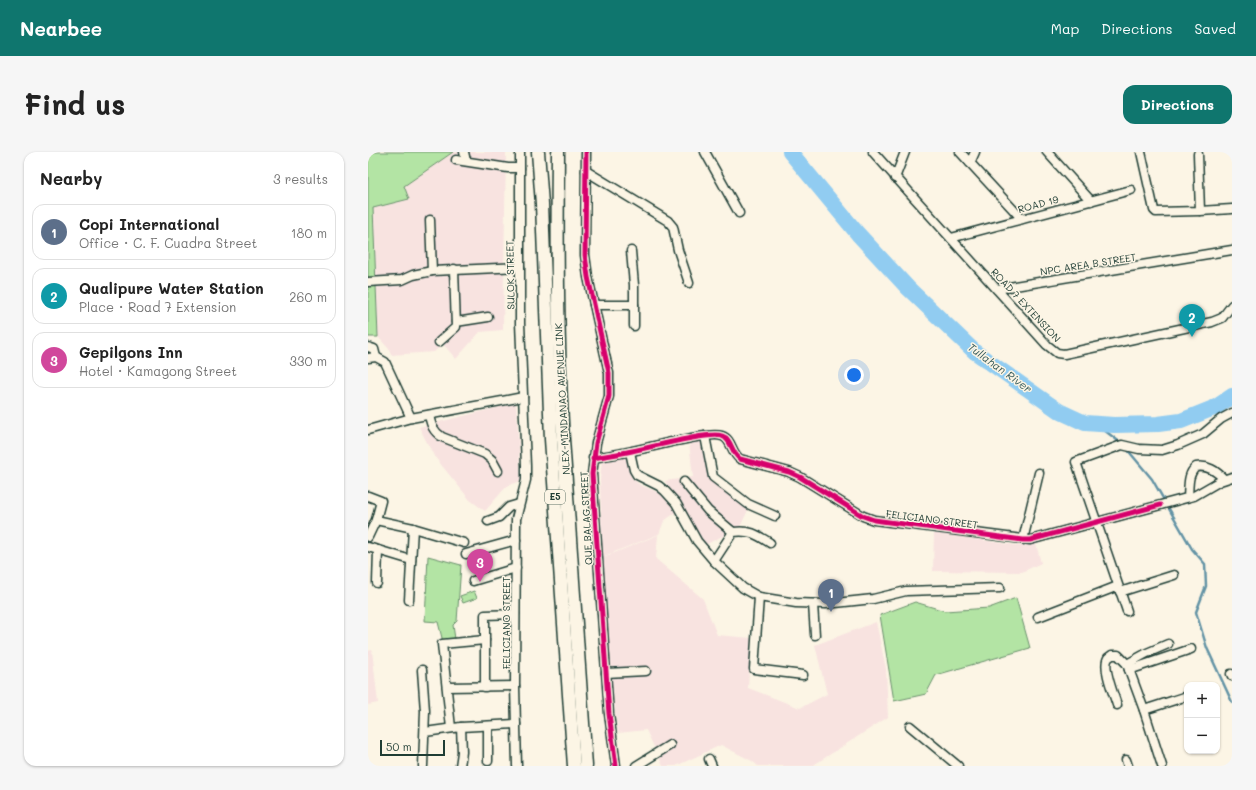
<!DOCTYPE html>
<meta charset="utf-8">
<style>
body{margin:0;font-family:Mali,sans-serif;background:#f6f6f6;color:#222}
.controls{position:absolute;right:12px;bottom:12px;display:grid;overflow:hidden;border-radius:8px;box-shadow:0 1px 3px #0004}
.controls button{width:36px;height:36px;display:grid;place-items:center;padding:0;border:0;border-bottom:1px solid #e0e0e0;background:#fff;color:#222;font:20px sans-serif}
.scale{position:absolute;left:12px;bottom:10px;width:65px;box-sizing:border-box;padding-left:4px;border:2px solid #1f3d34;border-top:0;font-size:11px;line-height:14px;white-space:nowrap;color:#1f3d34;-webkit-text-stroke:3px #fcf5e5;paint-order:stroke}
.you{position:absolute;left:486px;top:223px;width:14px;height:14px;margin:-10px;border:3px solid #fff;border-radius:50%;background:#1a73e8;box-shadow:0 0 0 6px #1a73e833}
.badge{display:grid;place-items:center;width:26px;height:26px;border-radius:50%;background:#0f766e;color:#fff;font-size:13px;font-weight:700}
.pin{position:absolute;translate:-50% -33px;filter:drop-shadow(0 1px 2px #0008)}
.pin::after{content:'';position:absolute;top:21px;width:14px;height:12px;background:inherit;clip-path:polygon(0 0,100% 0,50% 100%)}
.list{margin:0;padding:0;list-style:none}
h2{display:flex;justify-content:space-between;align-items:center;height:52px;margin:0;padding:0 16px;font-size:17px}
h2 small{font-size:13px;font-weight:400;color:#767676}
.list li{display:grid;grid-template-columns:26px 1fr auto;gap:12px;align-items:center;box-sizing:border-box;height:56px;margin:0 8px 8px;padding:0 8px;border:1px solid #e0e0e0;border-radius:12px}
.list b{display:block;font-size:15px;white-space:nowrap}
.list p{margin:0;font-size:13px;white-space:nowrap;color:#767676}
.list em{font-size:13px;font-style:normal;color:#767676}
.map{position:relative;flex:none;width:864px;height:614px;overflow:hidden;border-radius:12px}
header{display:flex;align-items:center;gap:24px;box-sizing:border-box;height:56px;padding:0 20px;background:#0f766e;color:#fff}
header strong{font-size:19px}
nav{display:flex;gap:22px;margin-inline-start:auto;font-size:14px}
.intro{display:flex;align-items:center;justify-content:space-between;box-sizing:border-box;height:96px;padding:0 24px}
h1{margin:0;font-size:28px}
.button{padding:10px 18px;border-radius:12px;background:#0f766e;color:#fff;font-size:14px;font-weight:700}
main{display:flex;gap:24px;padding:0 24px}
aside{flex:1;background:#fff;border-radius:12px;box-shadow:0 1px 3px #0004}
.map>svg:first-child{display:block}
.built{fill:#f8e3e0}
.green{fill:#b3e4a4;stroke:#69906c}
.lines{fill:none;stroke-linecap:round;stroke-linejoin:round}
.stream{stroke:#6393a5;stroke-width:2.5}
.river{stroke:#91ccf1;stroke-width:16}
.minor-casing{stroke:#1f3d34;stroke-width:11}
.highway-casing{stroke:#1f3d34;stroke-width:15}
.minor{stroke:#fcf5e5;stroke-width:8}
.highway{stroke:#fcf5e5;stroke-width:12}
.cycleway-casing{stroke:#fcf5e5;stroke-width:8}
.cycleway{stroke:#d6006c;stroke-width:5}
.labels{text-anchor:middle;stroke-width:3;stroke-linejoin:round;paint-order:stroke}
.shield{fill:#fcf5e5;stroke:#617469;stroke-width:1}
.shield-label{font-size:9px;font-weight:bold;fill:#1f3d34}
.street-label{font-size:10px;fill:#1f3d34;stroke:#fcf5e5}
.water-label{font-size:11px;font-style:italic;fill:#365a5a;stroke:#fcf5e5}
</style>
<header>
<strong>Nearbee</strong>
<nav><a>Map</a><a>Directions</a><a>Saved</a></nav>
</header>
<div class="intro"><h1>Find us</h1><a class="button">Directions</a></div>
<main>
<aside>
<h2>Nearby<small>3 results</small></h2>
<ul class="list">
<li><span class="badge" style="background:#5c6f8a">1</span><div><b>Copi International</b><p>Office · C. F. Cuadra Street</p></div><em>180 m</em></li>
<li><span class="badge" style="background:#0f9aa8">2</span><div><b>Qualipure Water Station</b><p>Place · Road 7 Extension</p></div><em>260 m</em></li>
<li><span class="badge" style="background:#d1479c">3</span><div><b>Gepilgons Inn</b><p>Hotel · Kamagong Street</p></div><em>330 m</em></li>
</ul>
</aside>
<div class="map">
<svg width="864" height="614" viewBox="0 0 864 614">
<rect width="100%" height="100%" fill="#fcf5e5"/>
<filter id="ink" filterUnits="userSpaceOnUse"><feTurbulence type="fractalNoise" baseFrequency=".025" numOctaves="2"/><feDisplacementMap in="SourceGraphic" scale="8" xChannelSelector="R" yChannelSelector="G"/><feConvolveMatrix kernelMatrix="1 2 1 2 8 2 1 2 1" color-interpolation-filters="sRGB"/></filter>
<g filter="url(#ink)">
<g class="built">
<polygon points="85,0 138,0 135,178 112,180 88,207 75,192 66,200 23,203 21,197 10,185 5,56 41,47 35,34"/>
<polygon points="148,251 153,329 139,334 117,359 102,348 66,304 51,275"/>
<polygon points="334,288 341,325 381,356 372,375 337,393 297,329 325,325 321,290"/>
<polygon points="259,304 264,326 272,333 297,343 310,359 296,369 291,382 234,405 232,328 234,307"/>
<polygon points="566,381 654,394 668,392 673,411 654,420 565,419"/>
<polygon points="290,383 288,407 335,447 349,483 383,486 380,536 432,556 459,542 447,493 508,470 518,517 520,565 444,614 390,614 384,609 353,593 308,614 295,614 278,578 250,581 246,553 234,406"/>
<polygon points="4,498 10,551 0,553 0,499"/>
</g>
<g class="green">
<polygon points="0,0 85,0 36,34 41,47 5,56 10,185 0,185"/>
<polygon points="60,404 93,413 89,469 85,473 87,487 75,490 70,470 57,469"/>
<polygon points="106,439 109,446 95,451 92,444"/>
<polygon points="648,446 662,496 568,523 558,542 526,549 512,463 547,450 577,459 621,456"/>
</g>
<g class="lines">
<g class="stream">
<polyline points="728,272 753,291"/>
<polyline points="758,296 784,327 824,397 837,412 838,434 828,460 839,496 864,550"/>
</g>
<polyline class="river" points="422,0 490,82 540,136 607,200 691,259 717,271 746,273 790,272 813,269 848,255 864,244"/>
<defs>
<g id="minor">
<polyline points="96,0 98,9"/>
<polyline points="218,0 217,103 220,125 241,221 241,244 228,291 224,322 241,562 248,614"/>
<polyline points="337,0 371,61"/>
<polyline points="505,0 679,193 689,201 696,202 844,170 854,166 864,153"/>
<polyline points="592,0 654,67"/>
<polyline points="679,0 723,49"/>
<polyline points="773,0 786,58 788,60 832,59 864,57"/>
<polyline points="830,2 832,59"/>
<polyline points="88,8 140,16 152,16"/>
<polyline points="602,11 607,0"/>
<polyline points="218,19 300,69 305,75 310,98 321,131"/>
<polyline points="527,26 537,0"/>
<polyline points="62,68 64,119"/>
<polyline points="583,86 763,38"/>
<polyline points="263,99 266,133 266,174"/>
<polyline points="0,130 34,128 45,123 64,119 152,115"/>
<polyline points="629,137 864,98"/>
<polyline points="226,153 266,153"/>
<polyline points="88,170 120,165"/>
<polyline points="71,190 88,175 86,117"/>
<polyline points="0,195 6,197 8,205"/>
<polyline points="0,206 8,205 17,210 43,266"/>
<path d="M61,263C63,273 65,279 74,285L117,302L124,308L130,319"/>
<polyline points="0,278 43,266 155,245"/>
<polyline points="337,284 345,325 380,352 407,364"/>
<polyline points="262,300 266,318 269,323 291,334 297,339 308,351 329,389 346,409 375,436 391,445 428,451 458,452 505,447 538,439 632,436"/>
<path d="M225,306C238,304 251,302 264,299C281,296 341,279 354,284C364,287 363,301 372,307L421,320L432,325L495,364L506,368L662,388L826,344L852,329L864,325"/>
<polyline points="316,330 340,359 365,380"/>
<polyline points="0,344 13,349 8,368 0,385"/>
<path d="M820,345C821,335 819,322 828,315C840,313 848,319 856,327"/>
<polyline points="8,368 45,376 96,391"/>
<polyline points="120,369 131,365 141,355 151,352"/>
<polyline points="655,388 671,321"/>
<polyline points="0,395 43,408"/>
<polyline points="98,402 148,388"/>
<path d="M346,409L365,380C382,378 388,382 402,391"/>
<polyline points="105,429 148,416"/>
<polyline points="9,431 10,398"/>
<polyline points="752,440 806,423"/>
<polyline points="391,445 386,517 435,523"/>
<polyline points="41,448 45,376"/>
<polyline points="445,452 447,483"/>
<polyline points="759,459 708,310 754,293 771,297 794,298 810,293 835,282 853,267 864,261"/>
<polyline points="670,465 750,434"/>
<polyline points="759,512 779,501 800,492"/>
<polyline points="54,518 57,559 55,614"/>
<polyline points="761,518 823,497"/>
<polyline points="238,521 278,519"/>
<polyline points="863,522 864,524"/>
<polyline points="79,535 147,534"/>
<polyline points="117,535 117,463 147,462"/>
<path d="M749,553C746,543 734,515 740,506L744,503H750L759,512L776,558L794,614"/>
<polyline points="776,558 819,544"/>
<polyline points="120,574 120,609"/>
<polyline points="542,574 590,614"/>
<polyline points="83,576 74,492 117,488"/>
<polyline points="57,580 93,575 148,572"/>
<polyline points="341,607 344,614"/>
<polyline points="758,608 760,614"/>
<polyline points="92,614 94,600 93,575"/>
<polyline points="149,614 147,534 148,367 158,328 158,314 152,171 152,0"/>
<polyline points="268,614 302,593"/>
</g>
<g id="highway">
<polyline points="170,0 174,52 183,287 206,614"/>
<path d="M190,0C189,96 189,192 195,287C202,396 211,505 218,614"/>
</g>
</defs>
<use href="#minor" class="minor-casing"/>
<use href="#highway" class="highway-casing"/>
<use href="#minor" class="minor"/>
<use href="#highway" class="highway"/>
<defs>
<g id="cycleway">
<polyline points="218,0 217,103 220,125 241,221 241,244 228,291 224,322 241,562 248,614"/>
<path d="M225,306C238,304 251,302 264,299C281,296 341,279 354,284C364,287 363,301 372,307L421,320L432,325L495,364L506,368L655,388H662L792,353"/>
</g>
</defs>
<use href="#cycleway" class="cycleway-casing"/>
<use href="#cycleway" class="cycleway"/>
</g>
</g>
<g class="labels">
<rect class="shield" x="177" y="338" width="20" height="14" rx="3"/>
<g class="shield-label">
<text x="187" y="348">E5</text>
</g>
<g class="street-label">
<text transform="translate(670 52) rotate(-15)" y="4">ROAD 19</text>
<text transform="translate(720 112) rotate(-9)" y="4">NPC AREA B STREET</text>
<text transform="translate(142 123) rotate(-91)" y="4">SULOK STREET</text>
<text transform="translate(658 153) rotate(47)" y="4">ROAD 7 EXTENSION</text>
<text transform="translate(194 247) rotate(-93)" y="4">NLEX-MINDANAO AVENUE LINK</text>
<text transform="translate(218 366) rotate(-93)" y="4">QUE BALAG STREET</text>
<text transform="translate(564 367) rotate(7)" y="4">FELICIANO STREET</text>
<text transform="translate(138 471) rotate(-90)" y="4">FELICIANO STREET</text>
</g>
<g class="water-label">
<text transform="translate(632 216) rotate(36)" y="4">Tullahan River</text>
</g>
</g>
</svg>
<div class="controls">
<button>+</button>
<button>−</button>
</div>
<div class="scale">50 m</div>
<div class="you"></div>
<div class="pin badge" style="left:463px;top:460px;background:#5c6f8a">1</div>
<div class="pin badge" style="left:824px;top:185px;background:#0f9aa8">2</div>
<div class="pin badge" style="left:112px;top:430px;background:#d1479c">3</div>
</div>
</main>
